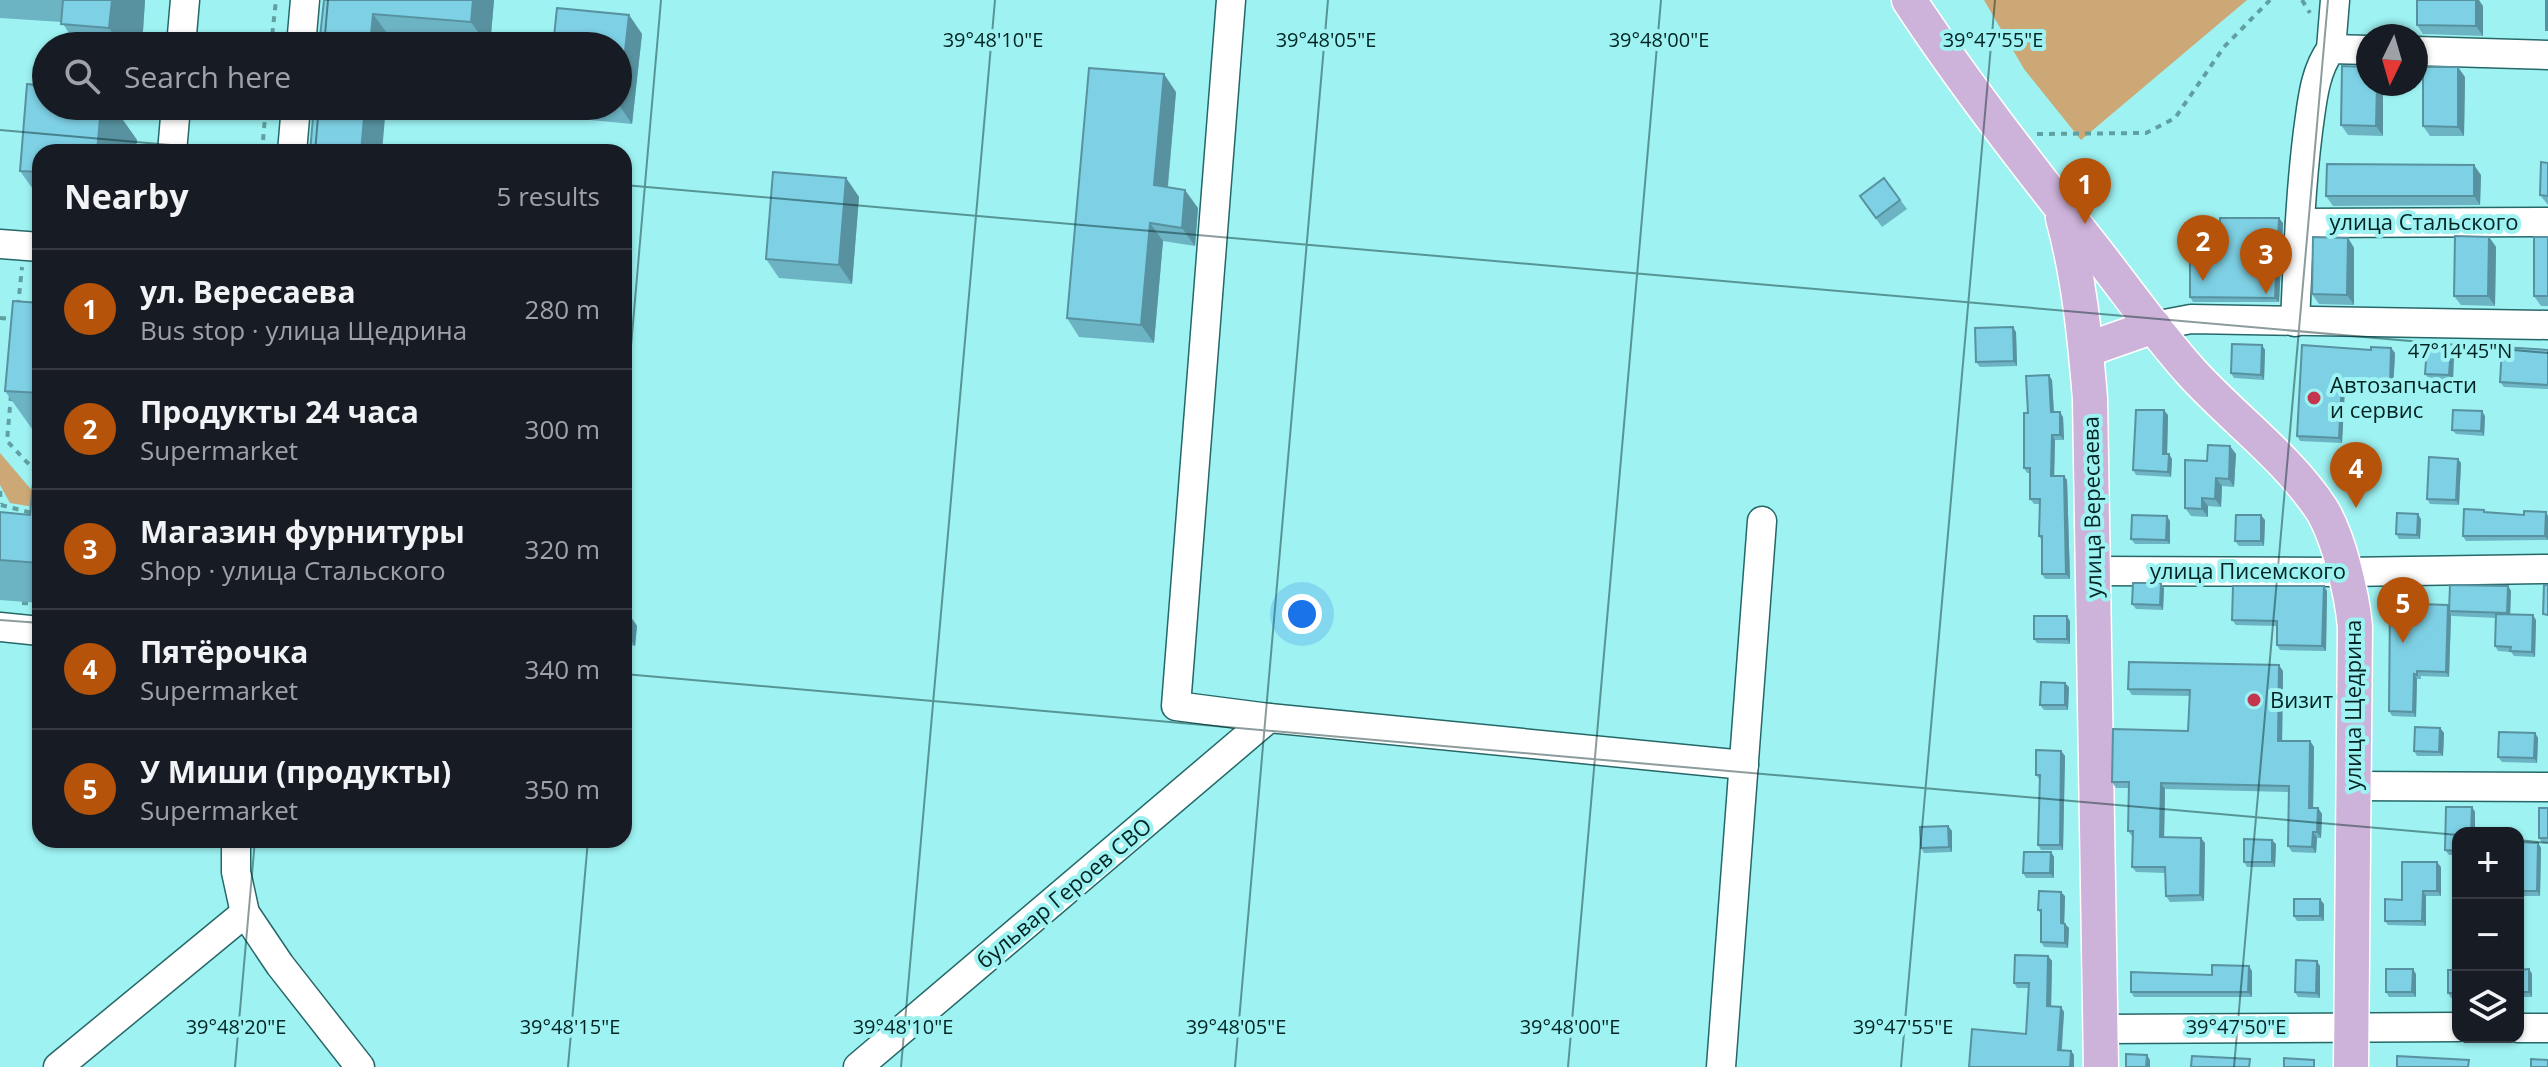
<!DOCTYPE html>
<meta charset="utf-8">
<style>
body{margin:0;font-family:"Open Sans",sans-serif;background:#20242c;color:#f1f3f6}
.controls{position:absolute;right:24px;bottom:24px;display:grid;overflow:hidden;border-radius:16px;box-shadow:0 2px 6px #0004}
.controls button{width:72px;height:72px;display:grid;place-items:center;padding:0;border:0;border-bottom:2px solid #363941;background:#171b24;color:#f1f3f6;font:40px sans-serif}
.compass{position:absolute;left:2356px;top:24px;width:72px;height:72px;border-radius:50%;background:#171b24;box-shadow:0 2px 6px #0004;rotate:185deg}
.you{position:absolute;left:1302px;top:614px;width:28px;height:28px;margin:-20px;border:6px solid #fff;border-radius:50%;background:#1a73e8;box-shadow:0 0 0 12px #1a73e833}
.badge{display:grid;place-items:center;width:52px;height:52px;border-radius:50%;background:#b45309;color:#fff;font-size:26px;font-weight:700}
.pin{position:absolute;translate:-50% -66px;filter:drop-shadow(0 2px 4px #0008)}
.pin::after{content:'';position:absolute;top:42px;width:28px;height:24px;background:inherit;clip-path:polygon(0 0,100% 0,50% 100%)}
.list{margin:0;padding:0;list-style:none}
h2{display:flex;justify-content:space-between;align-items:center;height:104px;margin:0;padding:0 32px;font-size:34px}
h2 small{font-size:26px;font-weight:400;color:#9ea1a6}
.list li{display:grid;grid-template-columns:52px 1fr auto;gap:24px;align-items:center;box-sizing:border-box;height:120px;padding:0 32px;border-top:2px solid #363941}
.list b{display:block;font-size:30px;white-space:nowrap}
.list p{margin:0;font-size:26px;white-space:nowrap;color:#9ea1a6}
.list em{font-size:26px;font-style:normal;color:#9ea1a6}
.icon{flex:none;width:44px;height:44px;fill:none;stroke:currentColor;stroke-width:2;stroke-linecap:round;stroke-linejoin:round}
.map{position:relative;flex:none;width:2548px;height:1067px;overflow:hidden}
.search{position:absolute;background:#171b24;box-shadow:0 2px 6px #0004;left:32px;top:32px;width:600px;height:88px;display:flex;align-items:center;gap:20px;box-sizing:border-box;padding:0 28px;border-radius:44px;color:#9ea1a6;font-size:30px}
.panel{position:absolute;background:#171b24;box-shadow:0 2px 6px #0004;left:32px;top:144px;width:600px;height:704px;border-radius:24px}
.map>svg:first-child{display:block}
.green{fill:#cca876}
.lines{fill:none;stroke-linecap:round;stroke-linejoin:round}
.minor-casing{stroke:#266768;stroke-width:31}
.major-casing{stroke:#fff;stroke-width:37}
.path{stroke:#60a0a0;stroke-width:4;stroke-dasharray:6 6;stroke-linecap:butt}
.minor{stroke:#fff;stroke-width:28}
.major{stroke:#cdb2d9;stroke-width:34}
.wall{fill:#6cb3c4}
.shaded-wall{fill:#5892a0}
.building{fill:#7ed0e4;stroke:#5892a0;stroke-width:2}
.ticks{fill:none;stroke:#002323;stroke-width:2;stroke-opacity:0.45}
.poi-dot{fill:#c5354e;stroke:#9ef2f2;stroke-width:3}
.labels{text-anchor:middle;stroke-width:8;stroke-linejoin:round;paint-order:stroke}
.street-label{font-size:22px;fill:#002323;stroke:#9ef2f2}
.poi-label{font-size:22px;fill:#002323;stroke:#9ef2f2;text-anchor:start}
.ticks-label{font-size:20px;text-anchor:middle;fill:#002323;stroke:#9ef2f2;stroke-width:8;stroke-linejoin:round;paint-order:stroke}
</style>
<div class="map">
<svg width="2548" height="1067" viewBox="0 0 2548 1067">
<rect width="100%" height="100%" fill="#9ef2f2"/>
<g class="green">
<polygon points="1984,0 2247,0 2081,140 2024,69"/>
<polygon points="0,453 35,494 34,507 10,503 0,485"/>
</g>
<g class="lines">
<defs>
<g id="minor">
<polyline points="1231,0 1176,706 1269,718 1744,765"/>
<polyline points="181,46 185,0"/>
<polyline points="301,46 305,0"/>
<polyline points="2331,49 2335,0"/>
<polyline points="2416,51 2548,55"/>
<polyline points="172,152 176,106"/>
<polyline points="292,152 296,106"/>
<polyline points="2300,223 2548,222"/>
<polyline points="0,244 40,247"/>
<path d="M2295,322C2298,258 2300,195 2308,131C2312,103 2314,72 2331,49L2368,50"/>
<polyline points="2154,326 2191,319 2548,325"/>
<polyline points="2093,571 2345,572 2548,569"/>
<polyline points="0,627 40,631"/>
<polyline points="2353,786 2548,787"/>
<polyline points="236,840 236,872 245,913 280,965 360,1067"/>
<polyline points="2518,1028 2548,1028"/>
<polyline points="2101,1029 2458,1027"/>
<polyline points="58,1067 245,913"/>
<polyline points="858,1067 1269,718"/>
<polyline points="1721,1067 1762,521"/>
</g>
<g id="major">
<path d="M1909,0C1965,85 2027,164 2090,244C2124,287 2156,333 2192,373C2234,419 2288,458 2322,510C2339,538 2352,594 2355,627L2351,1067"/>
<path d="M2063,218C2079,277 2085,337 2090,399L2101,1067"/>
<polyline points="2086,350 2154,326"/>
</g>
</defs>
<use href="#minor" class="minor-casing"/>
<use href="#major" class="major-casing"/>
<g class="path">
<polyline points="2302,0 2310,13"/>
<polyline points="271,46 276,0"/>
<polyline points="2037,134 2146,133 2175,118 2224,47 2270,0"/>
<polyline points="262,152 266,106"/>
<polyline points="18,306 22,267"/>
<polyline points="0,318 14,319"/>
<polyline points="11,395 7,441 40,476"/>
<polyline points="0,491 1,504"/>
<polyline points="1,505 40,515"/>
<polyline points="22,603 40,604"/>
</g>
<use href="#minor" class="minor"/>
<use href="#major" class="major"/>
</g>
<g class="wall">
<polygon points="0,0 145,0 142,46 77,46 62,22 0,18"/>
<polygon points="324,0 494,0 490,46 457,46 392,40 391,46 319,46"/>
<polygon points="2483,6 2483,36 2423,34 2417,25"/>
<polygon points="629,15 642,34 632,124 560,117 553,106 618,106 618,46"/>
<polygon points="2342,66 2383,136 2348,135 2341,125"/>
<polygon points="2465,77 2464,136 2430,136 2423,126"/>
<polygon points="1176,92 1168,187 1198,208 1195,246 1163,241 1154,343 1079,337 1067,318"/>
<polygon points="46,106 113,106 137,140 40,152 40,199 20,171"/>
<polygon points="2548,163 2548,205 2540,195"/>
<polygon points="2481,175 2480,205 2333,206 2326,196"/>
<polygon points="846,178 859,197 852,284 779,278 766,259"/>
<polygon points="1884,178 1907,209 1882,227 1860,196"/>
<polygon points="2283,223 2279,302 2193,302 2190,297 2220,255"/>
<polygon points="2489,237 2496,247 2495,306 2461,305 2454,296"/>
<polygon points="2548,237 2548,306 2541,306 2534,296"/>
<polygon points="2348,238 2354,248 2354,305 2319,304 2312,294"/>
<polygon points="40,303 40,440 5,391"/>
<polygon points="2016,332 2017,366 1980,367 1976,362"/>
<polygon points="2262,345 2265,350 2264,380 2234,378 2231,373"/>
<polygon points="2391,348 2395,353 2393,390 2345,387 2342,443 2300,441 2297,436 2371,350"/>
<polygon points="2451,348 2454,353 2453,380 2429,379 2425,374"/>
<polygon points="2548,350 2548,389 2504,387 2500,382"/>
<polygon points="2052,380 2054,412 2063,417 2064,440 2055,440 2054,476 2064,476 2067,480 2070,579 2045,579 2042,574 2042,541 2039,536 2040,504 2034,504 2030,499 2030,473 2027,473 2024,468 2028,413"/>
<polygon points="2168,415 2167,454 2169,454 2172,459 2171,477 2136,475 2133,470"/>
<polygon points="2485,416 2484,436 2456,434 2452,430"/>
<polygon points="40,451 40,603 0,600 0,512 30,515"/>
<polygon points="2236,454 2234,487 2222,486 2221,507 2208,506 2208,517 2191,516 2185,508 2207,461"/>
<polygon points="2458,459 2461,463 2459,505 2430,504 2427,499"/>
<polygon points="2485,512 2548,516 2548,540 2466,541 2463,536"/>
<polygon points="2421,519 2420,539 2399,539 2396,534"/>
<polygon points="2265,520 2264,546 2239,546 2235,541"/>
<polygon points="2170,521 2170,544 2135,544 2131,539"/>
<polygon points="2508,586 2511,591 2510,614 2536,620 2535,657 2514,656 2511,652 2498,651 2495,646 2496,618 2452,616 2451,615 2449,677 2421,676 2421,679 2417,679 2416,717 2392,716 2389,711 2448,605"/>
<polygon points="2164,588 2163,610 2136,609 2132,604"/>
<polygon points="2327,591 2326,651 2280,650 2277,645 2277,626 2236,625 2232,620"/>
<polygon points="624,607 637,626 635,646 624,644"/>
<polygon points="2070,621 2070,644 2037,643 2034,639"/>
<polygon points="2283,671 2282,741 2310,741 2314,747 2313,808 2318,808 2322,814 2321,838 2317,838 2316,853 2292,852 2288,846 2289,792 2165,789 2164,837 2205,843 2204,901 2170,902 2166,896 2166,873 2136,872 2132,867 2132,836 2128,831 2129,788 2116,788 2112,782 2188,731 2190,696 2132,695 2128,689"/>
<polygon points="2069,687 2068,710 2044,710 2040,705"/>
<polygon points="2440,728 2444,733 2443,756 2417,756 2414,751"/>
<polygon points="2535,733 2538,738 2537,763 2502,762 2498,757"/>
<polygon points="2061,751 2065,756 2063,850 2041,850 2038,845 2040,780 2036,775"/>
<polygon points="2472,807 2475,812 2475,833 2458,833 2458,855 2449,855 2445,850"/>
<polygon points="2548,808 2548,843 2542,843 2539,838"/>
<polygon points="1948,826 1952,831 1952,852 1924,853 1921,848"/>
<polygon points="2518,842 2538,843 2541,848 2540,896 2518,896"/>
<polygon points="2276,844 2275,867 2247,867 2244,862"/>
<polygon points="2051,852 2054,857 2054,878 2026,878 2023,873"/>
<polygon points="2441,867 2441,896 2426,896 2426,926 2388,925 2385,921 2402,900"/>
<polygon points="2065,896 2064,924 2069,928 2068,948 2044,947 2041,942 2041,914 2038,910"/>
<polygon points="2324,904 2324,921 2297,921 2294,916"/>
<polygon points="2015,955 2048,956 2052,961 2051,1006 2061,1007 2064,1012 2062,1050 2071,1051 2074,1055 2074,1067 1969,1067 1972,1029 2026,1034 2029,988 2017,988 2014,983"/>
<polygon points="2320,966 2320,998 2298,997 2295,992"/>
<polygon points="2529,969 2532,974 2532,997 2518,997 2518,970"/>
<polygon points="2458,970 2458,998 2451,998 2448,993"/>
<polygon points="2252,971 2252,997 2134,997 2131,992 2212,975"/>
<polygon points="2416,974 2416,997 2389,997 2386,992"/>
</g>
<g class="shaded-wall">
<polygon points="112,0 145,0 142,46 122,46 109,28"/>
<polygon points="473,0 494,0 490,46 488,46 471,22"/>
<polygon points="2476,0 2479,0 2483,6 2483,36 2476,26"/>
<polygon points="373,14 392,40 391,46 370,46"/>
<polygon points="629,15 642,34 632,124 619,105"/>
<polygon points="2458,67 2465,77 2464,136 2458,127"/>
<polygon points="1164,74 1176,92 1166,204 1154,185"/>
<polygon points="2377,84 2383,84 2383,136 2376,126"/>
<polygon points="101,106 113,106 137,140 136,152 97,152"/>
<polygon points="365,106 386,106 382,152 361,152"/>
<polygon points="624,164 632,176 625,263 624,262"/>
<polygon points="2474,165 2481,175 2480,205 2474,196"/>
<polygon points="846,178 859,197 852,284 839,265"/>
<polygon points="1185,190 1198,208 1195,246 1182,228"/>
<polygon points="2279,218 2283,223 2279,302 2275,298"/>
<polygon points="1150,223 1163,241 1154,343 1141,325"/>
<polygon points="2489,237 2496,247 2495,306 2488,296"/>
<polygon points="2348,238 2354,248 2354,305 2347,295"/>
<polygon points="2013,327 2016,332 2017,366 2014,361"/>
<polygon points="2262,345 2265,350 2264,380 2261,375"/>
<polygon points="2391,348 2395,353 2393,390 2390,385"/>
<polygon points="2451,348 2454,353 2453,380 2449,375"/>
<polygon points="2049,375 2052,380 2054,417 2051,412"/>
<polygon points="2342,382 2345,387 2342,443 2339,438"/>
<polygon points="2164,410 2168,415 2167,459 2163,454"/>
<polygon points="2482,411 2485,416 2484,436 2481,431"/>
<polygon points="2060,412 2063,417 2064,440 2060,435"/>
<polygon points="2052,435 2055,440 2054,481 2051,476"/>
<polygon points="2230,446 2236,454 2234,487 2229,479"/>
<polygon points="2169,454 2172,459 2171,477 2168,472"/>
<polygon points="2458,459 2461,463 2459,505 2456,500"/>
<polygon points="2064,476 2067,480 2070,579 2066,574"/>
<polygon points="2216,478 2222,486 2221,507 2215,499"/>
<polygon points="2202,498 2208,506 2208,517 2202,509"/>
<polygon points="2546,512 2548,516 2548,540 2545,536"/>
<polygon points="2418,514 2421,519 2420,539 2417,535"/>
<polygon points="2261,515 2265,520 2264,546 2261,541"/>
<polygon points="2167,516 2170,521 2170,544 2166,540"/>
<polygon points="2161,583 2164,588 2163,610 2160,605"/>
<polygon points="2324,586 2327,591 2326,651 2322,646"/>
<polygon points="2508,586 2511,591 2510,618 2507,613"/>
<polygon points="2448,605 2449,611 2451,615 2449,677 2446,672"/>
<polygon points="624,607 637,626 635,646 624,630"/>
<polygon points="2533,615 2536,620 2535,657 2532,652"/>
<polygon points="2067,616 2070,621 2070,644 2067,639"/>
<polygon points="2279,665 2283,671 2282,746 2278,741"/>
<polygon points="2414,674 2417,679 2416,717 2413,712"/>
<polygon points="2065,683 2069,687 2068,710 2065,705"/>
<polygon points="2440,728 2444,733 2443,756 2439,752"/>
<polygon points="2535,733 2538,738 2537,763 2534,758"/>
<polygon points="2310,741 2314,747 2313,813 2309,808"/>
<polygon points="2061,751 2065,756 2063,850 2060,845"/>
<polygon points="2161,783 2165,789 2164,842 2160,837"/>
<polygon points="2472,807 2475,812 2475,833 2471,833"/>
<polygon points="2318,808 2322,814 2321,838 2317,832"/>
<polygon points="1948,826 1952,831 1952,852 1949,847"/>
<polygon points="2313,832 2317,838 2316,853 2312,847"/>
<polygon points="2201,838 2205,843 2204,901 2200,895"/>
<polygon points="2272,840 2276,844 2275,867 2272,862"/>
<polygon points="2538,843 2541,848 2540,896 2537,891"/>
<polygon points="2051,852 2054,857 2054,878 2050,873"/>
<polygon points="2437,862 2441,867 2441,896 2437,891"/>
<polygon points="2423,891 2426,896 2426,926 2422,921"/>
<polygon points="2061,892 2065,896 2064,928 2061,923"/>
<polygon points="2320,899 2324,904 2324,921 2320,916"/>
<polygon points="2065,924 2069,928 2068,948 2065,943"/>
<polygon points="2048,956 2052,961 2051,1011 2047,1006"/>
<polygon points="2317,961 2320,966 2320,998 2316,993"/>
<polygon points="2249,966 2252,971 2252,997 2248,992"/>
<polygon points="2413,969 2416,974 2416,997 2412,992"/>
<polygon points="2529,969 2532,974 2532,997 2529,992"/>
<polygon points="2061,1007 2064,1012 2061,1055 2058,1050"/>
<polygon points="2071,1051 2074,1055 2074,1067 2070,1067"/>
<polygon points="2147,1055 2150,1060 2150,1067 2146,1067"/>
</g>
<g class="building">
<polygon points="63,0 112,0 109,28 61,24"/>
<polygon points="324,0 473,0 471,22 373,14 370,46 319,46"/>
<polygon points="2417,0 2476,0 2476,26 2417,25"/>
<rect x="2546" y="0" width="2" height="30"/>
<polygon points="557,8 629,15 619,105 618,105 618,46 553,46"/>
<polygon points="2342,66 2368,67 2368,84 2377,84 2376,126 2341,125"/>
<polygon points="2423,67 2458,67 2458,127 2423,126"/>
<polygon points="1089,68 1164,74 1154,185 1185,190 1182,228 1150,223 1141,325 1067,318"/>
<polygon points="27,84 46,86 46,106 101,106 97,152 40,152 40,172 20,171"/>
<polygon points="314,106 365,106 361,152 310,152"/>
<polygon points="568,146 614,150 614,152 568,152"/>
<polygon points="2541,162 2548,163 2548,196 2540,195"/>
<polygon points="2327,164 2474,165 2474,196 2326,196"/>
<polygon points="773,172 846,178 839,265 766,259"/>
<polygon points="1884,178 1900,200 1876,218 1860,196"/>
<polygon points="2220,218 2279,218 2275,298 2190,297 2190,255 2220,255"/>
<polygon points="2455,236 2489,237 2488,296 2454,296"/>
<polygon points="2313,237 2348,238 2347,295 2312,294"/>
<rect x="2534" y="237" width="14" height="59"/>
<polygon points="13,301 40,303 40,393 5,391"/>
<polygon points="2013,327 2014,361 1976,362 1975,328"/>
<polygon points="2232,344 2262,345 2261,375 2231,373"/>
<polygon points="2302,345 2371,350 2371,347 2391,348 2390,385 2342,382 2339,438 2297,436"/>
<polygon points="2427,347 2451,348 2449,375 2425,374"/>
<polygon points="2502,347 2548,350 2548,385 2500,382"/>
<polygon points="2049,375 2051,412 2060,412 2060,435 2052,435 2051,476 2064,476 2066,574 2042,574 2042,536 2039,536 2040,499 2030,499 2030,468 2024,468 2024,413 2028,413 2026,376"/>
<polygon points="2136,410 2164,410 2163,454 2169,454 2168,472 2133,470"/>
<polygon points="2453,410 2482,411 2481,431 2452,430"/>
<polygon points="2208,445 2230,446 2229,479 2216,478 2215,499 2202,498 2202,509 2185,508 2185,460 2207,461"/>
<polygon points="36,451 40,451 40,563 0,560 0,512 30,515"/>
<polygon points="2429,457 2458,459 2456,500 2427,499"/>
<polygon points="2464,509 2484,510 2484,512 2524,515 2524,511 2546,512 2545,536 2463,536"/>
<polygon points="2397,513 2418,514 2417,535 2396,534"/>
<polygon points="2132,515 2167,516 2166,540 2131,539"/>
<polygon points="2236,515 2261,515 2261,541 2235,541"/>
<polygon points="2133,583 2161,583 2160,605 2132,604"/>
<polygon points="2450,585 2508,586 2507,613 2449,611"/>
<polygon points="2544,585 2548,585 2548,615 2543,614"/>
<polygon points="2233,586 2324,586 2322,646 2277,645 2277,621 2232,620"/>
<polygon points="2390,603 2448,605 2446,672 2417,671 2417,675 2414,674 2413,712 2389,711"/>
<polygon points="2496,614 2533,615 2532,652 2510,651 2511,647 2495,646"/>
<rect x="2034" y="616" width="33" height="23"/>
<polygon points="2129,662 2279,665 2278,741 2310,741 2309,808 2318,808 2317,832 2313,832 2312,847 2288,846 2289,786 2161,783 2160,837 2201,838 2200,895 2166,896 2165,867 2132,867 2133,831 2128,831 2129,782 2112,782 2113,729 2188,731 2190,690 2128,689"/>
<polygon points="2041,682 2065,683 2065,705 2040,705"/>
<polygon points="2415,727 2440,728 2439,752 2414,751"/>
<polygon points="2499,732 2535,733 2534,758 2498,757"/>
<polygon points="2036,750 2061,751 2060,845 2038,845 2040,775 2036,775"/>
<polygon points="2446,807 2472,807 2471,833 2458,833 2458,851 2445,850"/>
<rect x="2539" y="808" width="9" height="30"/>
<polygon points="1948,826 1949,847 1921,848 1920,827"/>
<polygon points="2244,839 2272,840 2272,862 2244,862"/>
<polygon points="2518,842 2538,843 2537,891 2518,891"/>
<polygon points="2024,852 2051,852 2050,873 2023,873"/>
<polygon points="2402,862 2437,862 2437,891 2423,891 2422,921 2385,921 2385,899 2402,900"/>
<polygon points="2039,891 2061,892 2061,923 2065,924 2065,943 2041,942 2041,910 2038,910"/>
<rect x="2294" y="899" width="26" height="17"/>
<rect x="2454" y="901" width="4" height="27"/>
<polygon points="2015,955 2048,956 2047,1006 2061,1007 2058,1050 2071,1051 2070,1067 1969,1067 1972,1029 2026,1034 2029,983 2014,983"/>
<polygon points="2296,960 2317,961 2316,993 2295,992"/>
<polygon points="2212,965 2249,966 2248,992 2131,992 2131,972 2212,975"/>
<polygon points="2386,969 2413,969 2412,992 2386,992"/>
<polygon points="2529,969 2529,992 2518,992 2518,970"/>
<rect x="2448" y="970" width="10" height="23"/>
<polygon points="2126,1054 2147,1055 2146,1067 2126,1067"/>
<polygon points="2192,1056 2250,1059 2249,1067 2191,1067"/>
<polygon points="2397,1056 2469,1060 2468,1067 2397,1067"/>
<polygon points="2284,1058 2314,1060 2314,1067 2284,1067"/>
<polygon points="2531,1059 2548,1060 2548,1067 2531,1067"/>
</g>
<path class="ticks" d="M324,46L328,0M0,130L250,152M315,152L319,106M624,185L2548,353M624,427L661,0M0,620L40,623M624,674L2458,835M2518,840L2548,843M235,1067L255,840M568,1067L588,840M901,1067L995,0M1235,1067L1328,0M1568,1067L1661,0M1901,1067L1995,0M2234,1067L2328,0"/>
<g class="poi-dot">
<circle cx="2314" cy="398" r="8"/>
<circle cx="2254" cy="700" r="8"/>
</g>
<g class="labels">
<g class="street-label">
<text x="2424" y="230">улица Стальского</text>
<text transform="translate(2092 507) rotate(-91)" y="8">улица Вересаева</text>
<text x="2248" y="579">улица Писемского</text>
<text transform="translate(2353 705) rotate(-90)" y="8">улица Щедрина</text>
<text transform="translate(1064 893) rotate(-40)" y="8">бульвар Героев СВО</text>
</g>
<g class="poi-label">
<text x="2330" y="393">Автозапчасти<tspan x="2330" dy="25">и сервис</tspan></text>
<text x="2270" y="708">Визит</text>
</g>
</g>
<g class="ticks-label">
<text x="993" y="47">39°48'10"E</text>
<text x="1326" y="47">39°48'05"E</text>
<text x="1659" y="47">39°48'00"E</text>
<text x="1993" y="47">39°47'55"E</text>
<text x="2460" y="358">47°14'45"N</text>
<text x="236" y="1034">39°48'20"E</text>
<text x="570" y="1034">39°48'15"E</text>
<text x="903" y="1034">39°48'10"E</text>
<text x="1236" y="1034">39°48'05"E</text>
<text x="1570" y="1034">39°48'00"E</text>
<text x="1903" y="1034">39°47'55"E</text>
<text x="2236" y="1034">39°47'50"E</text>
</g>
</svg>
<div class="controls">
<button>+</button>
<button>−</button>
<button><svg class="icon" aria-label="layers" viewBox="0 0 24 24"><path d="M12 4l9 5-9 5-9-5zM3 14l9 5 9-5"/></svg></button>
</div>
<svg class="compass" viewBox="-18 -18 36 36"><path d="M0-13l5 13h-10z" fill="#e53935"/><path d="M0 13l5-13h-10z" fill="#9ea1a6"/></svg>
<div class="you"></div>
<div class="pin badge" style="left:2085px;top:224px">1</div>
<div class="pin badge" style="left:2203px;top:281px">2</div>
<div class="pin badge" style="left:2266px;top:294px">3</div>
<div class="pin badge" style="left:2356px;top:508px">4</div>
<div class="pin badge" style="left:2403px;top:643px">5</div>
<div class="search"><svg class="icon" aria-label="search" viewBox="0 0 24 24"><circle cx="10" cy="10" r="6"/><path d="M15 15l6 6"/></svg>Search here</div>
<section class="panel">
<h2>Nearby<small>5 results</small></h2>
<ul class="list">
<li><span class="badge">1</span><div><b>ул. Вересаева</b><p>Bus stop · улица Щедрина</p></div><em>280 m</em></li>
<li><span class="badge">2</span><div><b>Продукты 24 часа</b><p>Supermarket</p></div><em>300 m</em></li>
<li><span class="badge">3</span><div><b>Магазин фурнитуры</b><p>Shop · улица Стальского</p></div><em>320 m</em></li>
<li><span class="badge">4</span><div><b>Пятёрочка</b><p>Supermarket</p></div><em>340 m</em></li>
<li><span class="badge">5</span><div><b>У Миши (продукты)</b><p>Supermarket</p></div><em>350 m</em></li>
</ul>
</section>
</div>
